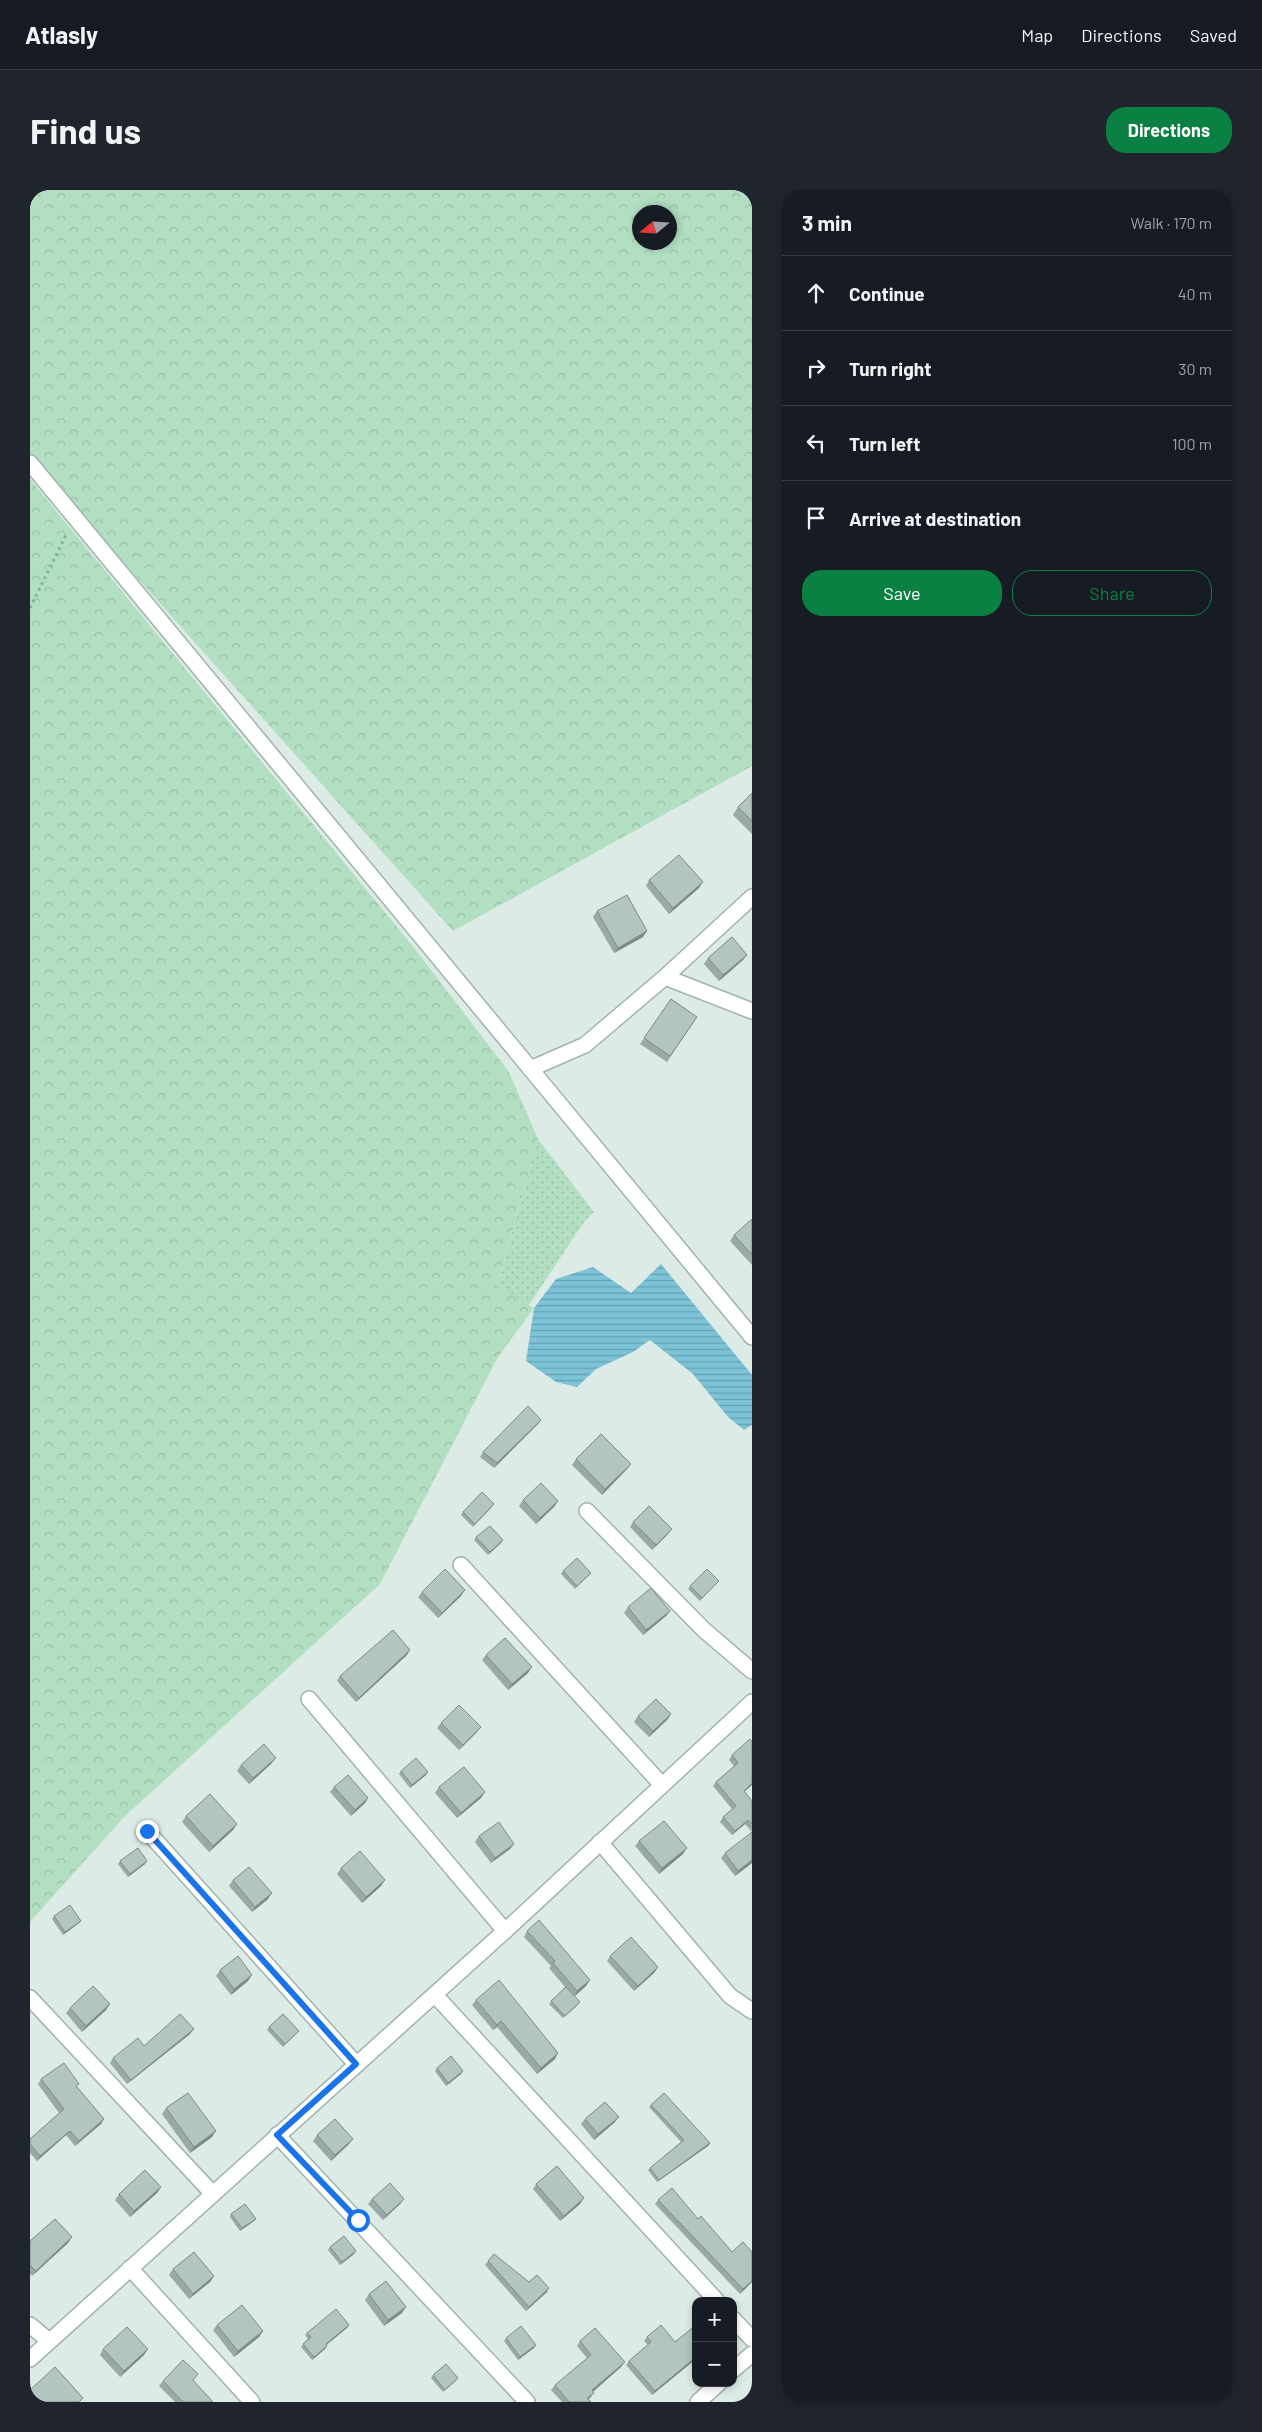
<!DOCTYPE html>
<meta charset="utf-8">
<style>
body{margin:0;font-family:Barlow,sans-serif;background:#20242c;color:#f1f3f6}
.controls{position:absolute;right:15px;bottom:15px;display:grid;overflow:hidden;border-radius:10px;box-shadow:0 2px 8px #0003}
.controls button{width:45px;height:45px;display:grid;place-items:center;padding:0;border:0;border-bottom:1px solid #363941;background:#171b24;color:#f1f3f6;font:25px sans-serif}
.compass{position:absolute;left:602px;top:15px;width:45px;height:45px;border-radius:50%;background:#171b24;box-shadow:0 2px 8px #0003;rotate:252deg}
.stop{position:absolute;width:15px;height:15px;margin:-11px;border:4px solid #1a73e8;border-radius:50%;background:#fff}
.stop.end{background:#1a73e8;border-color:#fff;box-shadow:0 1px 5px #0008}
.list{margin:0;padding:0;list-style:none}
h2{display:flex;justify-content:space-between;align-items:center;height:65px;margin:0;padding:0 20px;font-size:21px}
h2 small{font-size:16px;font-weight:400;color:#9ea1a6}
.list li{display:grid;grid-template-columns:32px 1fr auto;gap:15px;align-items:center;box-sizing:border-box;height:75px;padding:0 20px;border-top:1px solid #363941}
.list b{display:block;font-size:19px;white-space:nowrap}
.list em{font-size:16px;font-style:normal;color:#9ea1a6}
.actions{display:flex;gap:10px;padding:15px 20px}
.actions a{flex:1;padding:11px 0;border:1px solid #0b8043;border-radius:20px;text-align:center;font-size:18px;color:#0b8043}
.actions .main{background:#0b8043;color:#fff}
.icon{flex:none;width:28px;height:28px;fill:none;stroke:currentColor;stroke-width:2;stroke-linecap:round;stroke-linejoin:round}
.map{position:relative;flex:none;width:722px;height:2212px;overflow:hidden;border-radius:20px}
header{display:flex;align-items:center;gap:30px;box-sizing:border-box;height:70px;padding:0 25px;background:#171b24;border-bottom:1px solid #363941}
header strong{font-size:24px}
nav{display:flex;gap:28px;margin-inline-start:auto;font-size:18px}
.intro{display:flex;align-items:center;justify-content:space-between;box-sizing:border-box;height:120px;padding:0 30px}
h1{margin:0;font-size:35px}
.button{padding:12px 22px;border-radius:20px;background:#0b8043;color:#fff;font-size:18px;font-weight:700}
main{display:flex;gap:30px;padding:0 30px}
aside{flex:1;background:#171b24;border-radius:20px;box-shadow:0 2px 8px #0003}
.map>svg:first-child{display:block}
.forest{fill:url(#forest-crowns);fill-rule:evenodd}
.garden{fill:url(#garden-dots)}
.water{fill:url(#water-rules)}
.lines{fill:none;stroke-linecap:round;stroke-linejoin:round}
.street-casing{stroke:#a0b3ae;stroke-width:18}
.path{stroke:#79b3a5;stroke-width:3;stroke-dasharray:2.5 4;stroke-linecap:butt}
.street{stroke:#fff;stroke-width:15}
.wall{fill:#99aaa4}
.shaded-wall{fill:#7d8b86}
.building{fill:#b2c6bf;stroke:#7d8b86}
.route{stroke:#1a73e8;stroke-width:6}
</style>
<header>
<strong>Atlasly</strong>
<nav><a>Map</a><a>Directions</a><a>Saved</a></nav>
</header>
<div class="intro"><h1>Find us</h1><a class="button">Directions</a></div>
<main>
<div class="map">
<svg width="722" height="2212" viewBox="0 0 722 2212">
<defs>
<pattern id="forest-crowns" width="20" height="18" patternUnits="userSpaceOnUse" patternTransform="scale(1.25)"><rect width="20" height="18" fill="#b2dfc2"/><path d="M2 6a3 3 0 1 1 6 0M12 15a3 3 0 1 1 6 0" fill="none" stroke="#99c0a7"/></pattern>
<pattern id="garden-dots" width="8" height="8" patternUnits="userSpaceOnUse" patternTransform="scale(1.25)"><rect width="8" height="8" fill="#b2dfc2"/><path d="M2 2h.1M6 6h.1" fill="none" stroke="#99c0a7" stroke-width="1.8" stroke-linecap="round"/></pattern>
<pattern id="water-rules" width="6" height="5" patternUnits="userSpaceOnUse" patternTransform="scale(1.25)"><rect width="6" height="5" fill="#7dc3d8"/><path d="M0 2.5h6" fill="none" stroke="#66a0b0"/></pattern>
</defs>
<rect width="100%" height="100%" fill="#ddebe6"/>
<g class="forest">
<path d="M0,0H722V576L423,741L0,268ZM610,22H640V52H610Z"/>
<polygon points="0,289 385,759 479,882 508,949 467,1096 504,1118 468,1167 350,1394 94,1627 0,1732"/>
</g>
<polygon class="garden" points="508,949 564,1022 554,1032 499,1115 467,1097"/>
<polygon class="water" points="631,1074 722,1185 722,1235 714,1240 698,1227 663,1184 620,1150 603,1162 566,1179 547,1197 526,1192 496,1171 504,1118 526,1089 563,1077 601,1103"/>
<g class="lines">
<defs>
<g id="street">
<polyline points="0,273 722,1147"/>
<polyline points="635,787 722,821"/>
<polyline points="500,879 555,855 635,787 722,707"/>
<polyline points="557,1321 674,1440 722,1481"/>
<polyline points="431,1375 632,1595"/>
<polyline points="279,1509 475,1741"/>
<polyline points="117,1641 326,1874"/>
<polyline points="570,1652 700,1806 722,1821"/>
<polyline points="405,1805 687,2111"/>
<polyline points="0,1808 183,2004"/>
<polyline points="247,1945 497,2212"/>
<polyline points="100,2078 222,2212"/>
<polyline points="703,2129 722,2149"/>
<polyline points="0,2135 19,2151"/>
<polyline points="0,2169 475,1741 722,1512"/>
<polyline points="703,2180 722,2164"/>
<polyline points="668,2212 689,2193"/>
</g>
</defs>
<use href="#street" class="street-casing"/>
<polyline class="path" points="0,418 36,345"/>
<use href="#street" class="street"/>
</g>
<g class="wall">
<polygon points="722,603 722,644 703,625 708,617"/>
<polygon points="619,690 669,698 639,724 616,696"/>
<polygon points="567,721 613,747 584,763 563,727"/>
<polygon points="678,768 713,770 689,791 674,774"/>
<polygon points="641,809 667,827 637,872 610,854"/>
<polygon points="722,1029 722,1075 700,1051 704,1045"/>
<polygon points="511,1230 508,1234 464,1278 450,1267 453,1262"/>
<polygon points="546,1269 601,1274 597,1279 572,1305 542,1275"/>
<polygon points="493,1310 528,1311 524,1317 506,1334 489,1316"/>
<polygon points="462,1317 443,1337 431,1325 433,1322"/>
<polygon points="603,1332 638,1344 622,1360 600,1337"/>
<polygon points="446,1347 473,1350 471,1353 458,1365 444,1350"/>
<polygon points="533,1381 561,1383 545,1399 531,1384"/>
<polygon points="689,1391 670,1411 658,1399 660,1396"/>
<polygon points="392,1402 431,1406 408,1428 388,1407"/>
<polygon points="598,1417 640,1421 636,1426 613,1445 594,1423"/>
<polygon points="377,1465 326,1512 307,1491 310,1486"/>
<polygon points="456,1465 498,1483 478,1500 452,1470"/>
<polygon points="641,1524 637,1530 619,1547 604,1532 608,1526"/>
<polygon points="411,1533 447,1542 429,1560 407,1538"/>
<polygon points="722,1552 722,1595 714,1601 722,1611 722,1642 715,1634 702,1645 690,1632 693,1627 702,1619 683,1596 686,1592 704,1576 699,1570 702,1565"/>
<polygon points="242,1573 219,1594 207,1581 211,1575"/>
<polygon points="371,1581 396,1585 380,1598 369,1584"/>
<polygon points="304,1597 338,1608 335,1613 321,1626 300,1602"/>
<polygon points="409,1597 451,1608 427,1628 405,1603"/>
<polygon points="156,1626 207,1634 203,1640 179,1662 152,1632"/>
<polygon points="449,1646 484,1654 480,1659 461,1673 445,1652"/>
<polygon points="609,1651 653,1664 629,1684 605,1656"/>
<polygon points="695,1663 722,1673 705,1686 691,1668"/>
<polygon points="90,1671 115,1674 98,1687 88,1674"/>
<polygon points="311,1678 351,1696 332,1713 307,1684"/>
<polygon points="203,1690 238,1709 222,1722 199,1696"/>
<polygon points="24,1726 51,1731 49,1733 33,1745 22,1729"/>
<polygon points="497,1741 556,1796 544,1806 548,1815 533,1828 519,1814 535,1797 519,1778 521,1776 494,1747"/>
<polygon points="580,1766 628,1777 624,1783 604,1801 577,1771"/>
<polygon points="190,1780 218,1791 201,1805 186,1786"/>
<polygon points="446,1810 525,1869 507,1884 467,1837 463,1840 442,1815"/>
<polygon points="80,1814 76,1820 52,1842 36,1823 40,1818"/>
<polygon points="239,1837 269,1841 253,1857 237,1840"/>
<polygon points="160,1844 97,1894 80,1873 83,1868 114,1856"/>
<polygon points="407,1878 433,1881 431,1884 416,1896 405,1881"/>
<polygon points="11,1889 47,1897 74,1929 71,1934 45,1956 36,1945 7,1971 0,1963 0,1949 29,1923 8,1894"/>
<polygon points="621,1915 680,1953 678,1956 627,1992 618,1980 620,1978 651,1952 619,1917"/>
<polygon points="136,1918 182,1947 160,1963 132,1924"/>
<polygon points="555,1929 585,1932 564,1950 551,1934"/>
<polygon points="287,1945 319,1954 301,1971 283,1951"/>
<polygon points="506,1994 550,2014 530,2031 503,1999"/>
<polygon points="131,1997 127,2003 100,2027 85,2010 89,2004"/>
<polygon points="342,2009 374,2009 370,2014 353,2030 338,2014"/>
<polygon points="628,2010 722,2092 710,2104 625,2014"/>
<polygon points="201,2024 226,2029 224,2031 210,2041 200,2027"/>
<polygon points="42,2047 38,2053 2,2086 0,2084 0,2051"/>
<polygon points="300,2057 324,2064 310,2075 298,2060"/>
<polygon points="458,2071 499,2092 517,2102 496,2121 455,2075"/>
<polygon points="143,2079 184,2086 180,2092 159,2109 139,2085"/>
<polygon points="339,2104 372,2123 354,2136 335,2110"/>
<polygon points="187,2135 233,2141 229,2147 204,2167 183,2140"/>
<polygon points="319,2135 317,2138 296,2155 297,2156 295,2159 282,2170 271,2157 278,2149 275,2145 277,2143"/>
<polygon points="666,2135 666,2169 622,2205 596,2175 599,2171 618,2155 614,2151 617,2147 645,2152"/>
<polygon points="476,2148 506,2155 504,2158 488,2170 474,2151"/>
<polygon points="550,2151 591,2177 563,2202 561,2208 559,2209 561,2212 532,2212 521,2200 525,2195 557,2168 547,2156"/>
<polygon points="73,2159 114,2165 90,2187 70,2165"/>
<polygon points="403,2185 428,2188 426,2191 413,2202 401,2188"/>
<polygon points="133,2191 163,2191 183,2212 145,2212 129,2196"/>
<polygon points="0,2200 50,2212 0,2212"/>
</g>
<g class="shaded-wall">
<polygon points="673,692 669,698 639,724 643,718"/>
<polygon points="617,741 613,747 584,763 588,758"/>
<polygon points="717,765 713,770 689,791 693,785"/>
<polygon points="511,1230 508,1234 464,1278 467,1273"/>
<polygon points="601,1274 597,1279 572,1305 575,1299"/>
<polygon points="528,1311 524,1317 506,1334 510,1328"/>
<polygon points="642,1339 638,1344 622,1360 626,1355"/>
<polygon points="473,1350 471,1353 458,1365 460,1362"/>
<polygon points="435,1400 431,1406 408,1428 412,1423"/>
<polygon points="640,1421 636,1426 613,1445 616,1440"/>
<polygon points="380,1460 377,1465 326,1512 329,1508"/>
<polygon points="502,1477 498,1483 478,1500 482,1494"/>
<polygon points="641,1524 637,1530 619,1547 623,1541"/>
<polygon points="451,1537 447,1542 429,1560 433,1555"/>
<polygon points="246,1568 242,1573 219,1594 223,1588"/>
<polygon points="398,1582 396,1585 380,1598 382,1595"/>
<polygon points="722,1593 722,1595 711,1605 714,1601"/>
<polygon points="455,1602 451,1608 427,1628 431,1623"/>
<polygon points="338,1608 335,1613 321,1626 325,1620"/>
<polygon points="718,1630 715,1634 702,1645 705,1641"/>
<polygon points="207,1634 203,1640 179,1662 183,1656"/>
<polygon points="484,1654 480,1659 461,1673 465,1668"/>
<polygon points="657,1658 653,1664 629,1684 632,1678"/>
<polygon points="722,1670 722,1673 705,1686 708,1681"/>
<polygon points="117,1671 115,1674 98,1687 100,1684"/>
<polygon points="355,1690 351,1696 332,1713 336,1707"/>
<polygon points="242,1703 238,1709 222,1722 225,1717"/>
<polygon points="51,1731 49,1733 33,1745 35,1742"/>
<polygon points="628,1777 624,1783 604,1801 608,1796"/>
<polygon points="222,1785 218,1791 201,1805 204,1799"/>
<polygon points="560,1790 556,1796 544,1807 547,1801"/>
<polygon points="80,1814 76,1820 52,1842 56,1836"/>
<polygon points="471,1831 467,1837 463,1840 467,1835"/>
<polygon points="164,1839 160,1844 97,1894 101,1890"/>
<polygon points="528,1863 525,1869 507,1884 511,1878"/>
<polygon points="433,1881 431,1884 416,1896 418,1893"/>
<polygon points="589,1927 585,1932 564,1950 568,1944"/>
<polygon points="74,1929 71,1934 45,1956 49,1951"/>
<polygon points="40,1941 36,1945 7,1971 10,1966"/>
<polygon points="186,1941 182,1947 160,1963 164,1957"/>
<polygon points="323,1949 319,1954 301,1971 305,1965"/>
<polygon points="680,1953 678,1956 627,1992 629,1990"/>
<polygon points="131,1997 127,2003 100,2027 104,2021"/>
<polygon points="554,2008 550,2014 530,2031 534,2026"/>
<polygon points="374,2009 370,2014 353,2030 357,2025"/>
<polygon points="226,2029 224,2031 210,2041 212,2038"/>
<polygon points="42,2047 38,2053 2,2086 6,2081"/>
<polygon points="326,2061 324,2064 310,2075 312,2072"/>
<polygon points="184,2086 180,2092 159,2109 163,2104"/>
<polygon points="722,2091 722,2092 710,2104 713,2099"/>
<polygon points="519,2098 517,2102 496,2121 499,2117"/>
<polygon points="376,2117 372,2123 354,2136 358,2130"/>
<polygon points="319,2135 317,2138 294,2157 296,2154"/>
<polygon points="233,2141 229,2147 204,2167 208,2161"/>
<polygon points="506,2155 504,2158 488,2170 490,2167"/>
<polygon points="297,2156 295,2159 282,2170 284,2167"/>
<polygon points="118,2159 114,2165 90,2187 94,2181"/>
<polygon points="666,2167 666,2169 622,2205 625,2201"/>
<polygon points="595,2172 591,2177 559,2205 562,2200"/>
</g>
<g class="building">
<polygon points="722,603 722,631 708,617"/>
<polygon points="649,665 673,692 643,718 619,690"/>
<polygon points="597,705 617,741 588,758 567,721"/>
<polygon points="702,747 717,765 693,785 678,768"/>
<polygon points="641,809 667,827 640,866 614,848"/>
<polygon points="722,1029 722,1065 704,1045"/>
<polygon points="498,1216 511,1230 467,1273 453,1262"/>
<polygon points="571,1244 601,1274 575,1299 546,1269"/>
<polygon points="511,1293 528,1311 510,1328 493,1310"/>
<polygon points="452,1302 464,1314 445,1334 433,1322"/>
<polygon points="619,1316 642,1339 626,1355 603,1332"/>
<polygon points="460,1336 473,1350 460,1362 446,1347"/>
<polygon points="547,1368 561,1383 547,1396 533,1381"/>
<polygon points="415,1379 435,1400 412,1423 392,1402"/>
<polygon points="677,1379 689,1391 672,1408 660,1396"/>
<polygon points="621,1398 640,1421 616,1440 598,1417"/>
<polygon points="363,1440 380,1460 329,1508 310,1486"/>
<polygon points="475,1448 502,1477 482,1494 456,1465"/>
<polygon points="626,1509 641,1524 623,1541 608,1526"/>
<polygon points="429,1515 451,1537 433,1555 411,1533"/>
<polygon points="720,1549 722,1552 722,1593 714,1601 722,1611 722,1634 718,1630 705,1641 693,1627 706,1616 686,1592 708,1573 702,1565"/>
<polygon points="234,1554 246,1568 223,1588 211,1575"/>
<polygon points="386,1568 398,1582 382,1595 371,1581"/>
<polygon points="434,1577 455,1602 431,1623 409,1597"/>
<polygon points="318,1585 338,1608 325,1620 304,1597"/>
<polygon points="180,1604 207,1634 183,1656 156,1626"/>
<polygon points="634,1631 657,1658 632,1678 609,1651"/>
<polygon points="469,1632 484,1654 465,1668 449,1646"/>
<polygon points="722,1642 722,1670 708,1681 695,1663"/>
<polygon points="108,1658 117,1671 100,1684 90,1671"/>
<polygon points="330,1661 355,1690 336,1707 311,1678"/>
<polygon points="219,1677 242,1703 225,1717 203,1690"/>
<polygon points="40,1715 51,1731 35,1742 24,1726"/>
<polygon points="509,1730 560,1790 547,1801 523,1773 525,1771 497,1741"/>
<polygon points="601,1747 628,1777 608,1796 580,1766"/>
<polygon points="208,1766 222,1785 204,1799 190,1780"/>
<polygon points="469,1790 528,1863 511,1878 471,1831 467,1835 446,1810"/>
<polygon points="63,1796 80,1814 56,1836 40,1818"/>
<polygon points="536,1797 550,1812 535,1826 521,1811"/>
<polygon points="150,1824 164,1839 101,1890 83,1868 108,1848 114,1856"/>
<polygon points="253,1824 269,1841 255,1854 239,1837"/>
<polygon points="421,1866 433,1881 418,1893 407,1878"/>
<polygon points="34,1873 49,1894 46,1896 74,1929 49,1951 40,1941 10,1966 0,1954 0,1949 34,1919 11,1889"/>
<polygon points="158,1903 186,1941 164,1957 136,1918"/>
<polygon points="634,1903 680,1953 629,1990 620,1978 654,1950 621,1915"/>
<polygon points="575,1912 589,1927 568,1944 555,1929"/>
<polygon points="305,1929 323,1949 305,1965 287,1945"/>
<polygon points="527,1976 554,2008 534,2026 506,1994"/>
<polygon points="115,1980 131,1997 104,2021 89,2004"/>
<polygon points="360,1993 374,2009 357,2025 342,2009"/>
<polygon points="642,1998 668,2029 671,2026 702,2062 713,2052 722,2062 722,2091 713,2099 628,2010"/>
<polygon points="215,2014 226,2029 212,2038 201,2024"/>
<polygon points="25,2029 42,2047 6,2081 0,2075 0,2051"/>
<polygon points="314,2046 326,2061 312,2072 300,2057"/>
<polygon points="164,2062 184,2086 163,2104 143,2079"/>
<polygon points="464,2064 499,2092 507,2085 519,2098 499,2117 458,2071"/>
<polygon points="356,2091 376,2117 358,2130 339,2104"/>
<polygon points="212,2115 233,2141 208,2161 187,2135"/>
<polygon points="306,2119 319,2135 296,2154 297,2156 284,2167 273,2154 281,2147 277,2143"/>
<polygon points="631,2135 645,2152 666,2135 666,2167 625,2201 599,2171 621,2152 617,2147"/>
<polygon points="491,2136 506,2155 490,2167 476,2148"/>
<polygon points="97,2137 118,2159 94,2181 73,2159"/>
<polygon points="565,2138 595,2172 562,2200 564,2203 557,2208 561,2212 539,2212 525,2195 561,2165 550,2151"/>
<polygon points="153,2170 168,2184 163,2190 183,2212 153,2212 133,2191"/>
<polygon points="416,2174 428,2188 415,2200 403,2185"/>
<polygon points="25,2177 53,2208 49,2212 5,2212 0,2207 0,2200"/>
</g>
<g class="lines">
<polyline class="route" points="117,1641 326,1874 247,1945 328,2030"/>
</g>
</svg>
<div class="controls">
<button>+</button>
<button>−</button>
</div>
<svg class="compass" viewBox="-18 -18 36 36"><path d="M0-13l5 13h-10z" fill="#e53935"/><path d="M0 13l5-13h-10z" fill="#9ea1a6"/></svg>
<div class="stop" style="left:328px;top:2030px"></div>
<div class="stop end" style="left:117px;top:1641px"></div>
</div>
<aside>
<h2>3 min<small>Walk · 170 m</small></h2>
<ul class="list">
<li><svg class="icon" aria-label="ahead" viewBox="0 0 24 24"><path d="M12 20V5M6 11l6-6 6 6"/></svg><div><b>Continue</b></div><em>40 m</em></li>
<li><svg class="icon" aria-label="right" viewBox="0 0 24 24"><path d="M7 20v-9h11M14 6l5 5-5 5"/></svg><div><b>Turn right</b></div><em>30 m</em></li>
<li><svg class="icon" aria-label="left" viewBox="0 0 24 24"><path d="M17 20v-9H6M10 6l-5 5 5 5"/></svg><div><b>Turn left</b></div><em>100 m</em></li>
<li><svg class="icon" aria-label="arrive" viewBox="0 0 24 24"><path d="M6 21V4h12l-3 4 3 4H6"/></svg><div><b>Arrive at destination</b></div></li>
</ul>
<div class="actions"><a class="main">Save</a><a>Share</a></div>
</aside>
</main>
